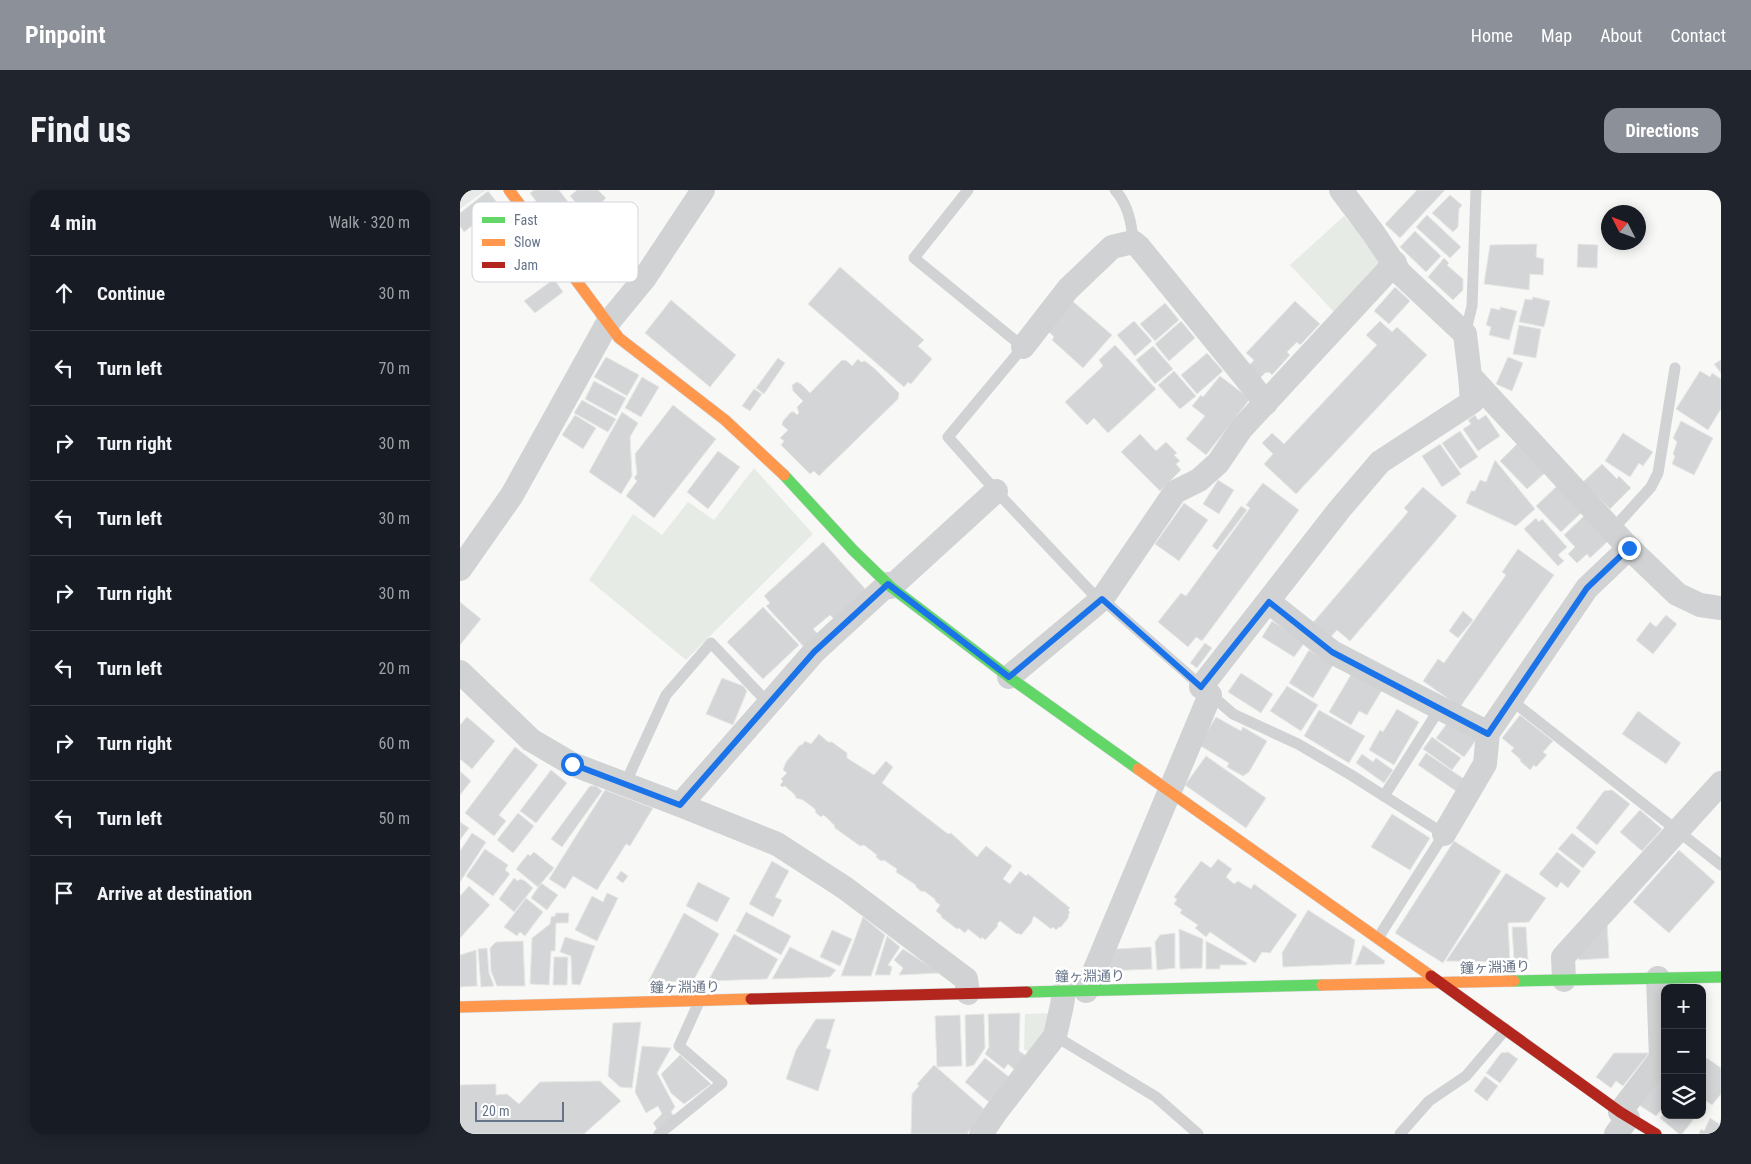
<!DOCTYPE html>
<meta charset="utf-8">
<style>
body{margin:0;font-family:"Roboto Condensed","Noto Sans JP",sans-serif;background:#20242c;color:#f1f3f6}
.controls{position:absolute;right:15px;bottom:15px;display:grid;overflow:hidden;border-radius:10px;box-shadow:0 2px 12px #0003}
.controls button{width:45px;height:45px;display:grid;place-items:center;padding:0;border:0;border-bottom:1px solid #363941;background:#171b24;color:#f1f3f6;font:25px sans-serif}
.compass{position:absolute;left:1141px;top:15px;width:45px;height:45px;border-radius:50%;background:#171b24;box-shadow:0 2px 12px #0003;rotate:312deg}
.scale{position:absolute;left:15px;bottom:12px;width:89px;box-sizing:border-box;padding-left:5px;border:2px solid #667488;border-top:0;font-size:14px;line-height:18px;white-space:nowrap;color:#667488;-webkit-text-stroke:4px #fff;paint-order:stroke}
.stop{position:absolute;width:15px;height:15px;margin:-11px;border:4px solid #1a73e8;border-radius:50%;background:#fff}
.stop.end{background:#1a73e8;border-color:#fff;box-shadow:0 1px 5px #0008}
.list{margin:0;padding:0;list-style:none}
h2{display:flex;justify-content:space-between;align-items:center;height:65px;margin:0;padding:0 20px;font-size:21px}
h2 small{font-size:16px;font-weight:400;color:#9ea1a6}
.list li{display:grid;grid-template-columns:32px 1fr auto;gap:15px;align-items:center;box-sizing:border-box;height:75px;padding:0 20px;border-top:1px solid #363941}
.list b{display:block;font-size:19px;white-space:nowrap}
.list em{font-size:16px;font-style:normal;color:#9ea1a6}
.icon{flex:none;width:28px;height:28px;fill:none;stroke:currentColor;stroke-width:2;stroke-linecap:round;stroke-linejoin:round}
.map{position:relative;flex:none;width:1261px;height:944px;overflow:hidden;border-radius:15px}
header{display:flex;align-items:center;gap:30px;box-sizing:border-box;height:70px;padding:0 25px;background:#8c9099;color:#fff}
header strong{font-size:24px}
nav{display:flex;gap:28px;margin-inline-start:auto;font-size:18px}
.intro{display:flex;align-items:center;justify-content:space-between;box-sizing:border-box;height:120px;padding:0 30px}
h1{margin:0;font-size:35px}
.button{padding:12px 22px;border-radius:15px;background:#8c9099;color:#fff;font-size:18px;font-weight:700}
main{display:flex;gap:30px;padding:0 30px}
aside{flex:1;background:#171b24;border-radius:15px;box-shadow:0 2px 12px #0003}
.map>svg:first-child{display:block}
.built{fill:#e8e9e9}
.green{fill:#e7ebe5}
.building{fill:#d4d5d7;stroke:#e7e7e6}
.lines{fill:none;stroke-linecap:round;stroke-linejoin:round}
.fast-casing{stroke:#d3d5d6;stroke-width:12}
.slow-casing{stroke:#d3d5d6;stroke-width:12}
.jam-casing{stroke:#d3d5d6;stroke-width:12}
.lane{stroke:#d1d2d3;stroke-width:11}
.street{stroke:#d1d2d3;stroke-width:24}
.fast{stroke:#63d668;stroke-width:11}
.slow{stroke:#ff974d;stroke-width:11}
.jam{stroke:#b3261e;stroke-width:11}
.route{stroke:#1a73e8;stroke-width:6}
.labels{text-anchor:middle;stroke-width:5;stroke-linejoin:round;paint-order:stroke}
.street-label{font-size:14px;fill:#667488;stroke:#fff}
.key{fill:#fff;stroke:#d1d5db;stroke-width:1}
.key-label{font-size:14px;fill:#667488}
</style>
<header>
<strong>Pinpoint</strong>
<nav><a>Home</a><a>Map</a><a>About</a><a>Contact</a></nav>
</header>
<div class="intro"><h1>Find us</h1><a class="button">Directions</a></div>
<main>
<aside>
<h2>4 min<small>Walk · 320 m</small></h2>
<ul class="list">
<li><svg class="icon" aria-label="ahead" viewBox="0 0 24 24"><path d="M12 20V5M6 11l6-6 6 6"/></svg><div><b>Continue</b></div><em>30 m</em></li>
<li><svg class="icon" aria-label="left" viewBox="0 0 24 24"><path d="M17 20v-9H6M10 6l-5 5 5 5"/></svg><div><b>Turn left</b></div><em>70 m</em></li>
<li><svg class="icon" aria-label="right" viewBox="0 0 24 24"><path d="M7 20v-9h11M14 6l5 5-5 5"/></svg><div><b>Turn right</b></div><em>30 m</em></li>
<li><svg class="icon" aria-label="left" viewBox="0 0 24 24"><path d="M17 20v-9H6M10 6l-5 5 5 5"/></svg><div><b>Turn left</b></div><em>30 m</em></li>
<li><svg class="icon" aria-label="right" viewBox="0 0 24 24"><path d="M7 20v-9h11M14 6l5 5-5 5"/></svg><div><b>Turn right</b></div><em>30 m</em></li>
<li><svg class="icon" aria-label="left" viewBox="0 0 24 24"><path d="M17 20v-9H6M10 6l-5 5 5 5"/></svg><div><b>Turn left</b></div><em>20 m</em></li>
<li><svg class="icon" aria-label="right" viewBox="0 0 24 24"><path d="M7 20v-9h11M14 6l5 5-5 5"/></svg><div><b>Turn right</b></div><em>60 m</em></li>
<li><svg class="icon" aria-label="left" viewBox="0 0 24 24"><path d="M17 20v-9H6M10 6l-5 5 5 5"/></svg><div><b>Turn left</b></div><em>50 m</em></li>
<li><svg class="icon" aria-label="arrive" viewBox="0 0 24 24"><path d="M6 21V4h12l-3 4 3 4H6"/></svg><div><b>Arrive at destination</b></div></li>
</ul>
</aside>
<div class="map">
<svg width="1261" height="944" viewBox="0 0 1261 944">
<rect width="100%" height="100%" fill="#f8f8f7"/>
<polygon class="built" points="0,0 26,0 0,19"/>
<g class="green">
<polygon points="884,26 916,63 921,76 875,123 830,75"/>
<polygon points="294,278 353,344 226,470 129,390 173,324 202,345 228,312 254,330"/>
<polygon points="592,823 587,843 571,864 564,859 565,824"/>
</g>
<g class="building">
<polygon points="74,0 99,0 121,29 100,44 70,3"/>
<polygon points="117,0 138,0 146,8 142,12 145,16 129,28 110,6"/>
<polygon points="957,0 985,0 940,48 925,34"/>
<polygon points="28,1 39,15 4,42 0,36 0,23"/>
<polygon points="990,5 1002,15 999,19 998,37 993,42 972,23"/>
<polygon points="967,25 1001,57 990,68 956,37"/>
<polygon points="955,41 981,66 966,82 940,57"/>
<polygon points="1077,54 1076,67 1084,69 1083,85 1070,84 1069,100 1024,94 1030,55"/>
<polygon points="1118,54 1138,55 1137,78 1117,77"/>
<polygon points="984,68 989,73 987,75 1003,89 1003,100 993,110 968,87"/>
<polygon points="380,77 464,150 458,156 472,169 451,194 448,192 444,197 348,114"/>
<polygon points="94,89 103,102 75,123 64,111"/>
<polygon points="935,97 950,111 929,134 914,121"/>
<polygon points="1073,107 1090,111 1084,137 1059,132 1065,109 1072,110"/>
<polygon points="610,109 652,145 623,178 592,150 594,147 585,138"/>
<polygon points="211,110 276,165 250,197 185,143"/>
<polygon points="835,111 860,134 840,155 837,152 827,162 830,165 812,185 809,182 807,183 806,182 800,188 788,177 794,170 786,163"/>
<polygon points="705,113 719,130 695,151 680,134"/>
<polygon points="1040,117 1057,121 1049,150 1029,145 1031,137 1026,135 1031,118 1040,120"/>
<polygon points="674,131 692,151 675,166 657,145"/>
<polygon points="721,131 735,148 709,171 695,154"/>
<polygon points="920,131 932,142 937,137 967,165 836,304 804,274 813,264 802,253 812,243 824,254 917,155 906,145"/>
<polygon points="1059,135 1081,139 1076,168 1053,164"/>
<polygon points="655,155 696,199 648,243 634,228 627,235 605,212 643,176 639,170"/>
<polygon points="693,156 713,179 695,194 676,170"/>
<polygon points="747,163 763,181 737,204 721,185"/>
<polygon points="146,167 179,185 167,206 134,187"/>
<polygon points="1048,167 1063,173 1052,201 1036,194"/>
<polygon points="318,168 325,173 304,204 296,198"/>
<polygon points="398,169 401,172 405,171 415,179 439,203 438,209 359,286 354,281 350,284 321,255 324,251 320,248 328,240 322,235 323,231 331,222 334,222 337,225 339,223 337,217 343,211 333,201 332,195 337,192 341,194 350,203 382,170 387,171 392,176"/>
<polygon points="1261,170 1261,183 1254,174"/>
<polygon points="714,181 736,206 720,219 698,195"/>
<polygon points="1240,181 1250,187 1252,183 1261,189 1261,219 1248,240 1216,219"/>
<polygon points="760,186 790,209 746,265 726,249 745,226 732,216 741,205 743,207"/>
<polygon points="182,187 199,197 181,227 165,218"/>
<polygon points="134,191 166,208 156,226 125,209"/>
<polygon points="294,199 302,204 290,221 282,216"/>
<polygon points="122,210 156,229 148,242 114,223"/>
<polygon points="213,215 256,249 194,328 166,306 177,291 174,288 177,284 175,264"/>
<polygon points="162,222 178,233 170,247 172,286 161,304 129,282"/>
<polygon points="115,225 136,238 123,259 102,245"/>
<polygon points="1015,225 1018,230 1026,225 1040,246 1018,261 1003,239 1011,234 1008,230"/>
<polygon points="1221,231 1253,248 1234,285 1212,274 1215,266 1213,264 1217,252 1213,248"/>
<polygon points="1000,241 1018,267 1000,279 982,253"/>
<polygon points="1163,243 1193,262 1183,276 1179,273 1170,287 1145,271"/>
<polygon points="680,244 696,261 706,252 717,263 714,265 720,271 716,274 721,280 700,301 661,262"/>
<polygon points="1058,253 1086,282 1067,299 1040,271"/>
<polygon points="980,254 1001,284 982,297 962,266"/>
<polygon points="258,261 280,277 248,319 227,302"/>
<polygon points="1035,270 1075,319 1056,336 1006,313 1011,301 1015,301 1020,290 1026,292"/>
<polygon points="1142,274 1157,289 1159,286 1171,298 1150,319 1123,292"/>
<polygon points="758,290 774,300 759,324 743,314"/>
<polygon points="803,293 839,320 742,451 736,447 728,457 698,432 721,403 726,406 790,318 786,315"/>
<polygon points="1097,296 1122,322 1101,342 1076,316"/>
<polygon points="963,297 997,326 890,451 877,440 868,450 851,435 948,322 944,318"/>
<polygon points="724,313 748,330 719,371 695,354"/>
<polygon points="781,316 787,320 757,360 752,356"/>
<polygon points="1124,326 1148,351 1130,368 1127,364 1117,373 1108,364 1115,357 1104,345"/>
<polygon points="1076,328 1079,332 1082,329 1107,357 1098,365 1104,371 1098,376 1064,339"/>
<polygon points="363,352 407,401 375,430 370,425 353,439 359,445 345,458 306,416 310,413 304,406"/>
<polygon points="1058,359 1094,385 1000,517 963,491 978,469 984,473 1046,385 1042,382"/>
<polygon points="0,412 21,429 0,455"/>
<polygon points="303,417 339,455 303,489 267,452"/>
<polygon points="1003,421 1013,430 998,448 989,441"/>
<polygon points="1206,425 1217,434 1193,464 1176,450 1190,432 1196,437"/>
<polygon points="812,431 845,452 834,467 802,447"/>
<polygon points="745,453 752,458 737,478 730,473"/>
<polygon points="849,460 873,475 853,508 829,493"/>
<polygon points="781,483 813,504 801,523 768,502"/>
<polygon points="892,483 922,500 907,525 899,521 891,535 869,522"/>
<polygon points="262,488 283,496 287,501 273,535 246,524"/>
<polygon points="827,496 858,515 841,541 810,521"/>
<polygon points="937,519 959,532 934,575 909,560 920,540 923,542"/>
<polygon points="859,520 905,546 889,573 844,546"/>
<polygon points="1178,521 1221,553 1206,574 1162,544"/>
<polygon points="1060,525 1093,551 1083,562 1087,565 1076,577 1074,575 1070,580 1060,571 1061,570 1051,561 1054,558 1042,548"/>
<polygon points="7,527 35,551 12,579 0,569 0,535"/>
<polygon points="756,527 781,541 783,537 807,551 789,582 783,586 767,577 769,573 739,555"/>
<polygon points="989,531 1016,550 1004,567 976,548"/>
<polygon points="359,544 368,552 372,552 387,563 387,568 414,585 426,571 433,577 422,593 488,644 491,643 517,667 526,656 552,676 543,689 550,694 560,681 566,686 568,684 610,718 608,720 610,722 608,725 609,727 601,737 599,737 596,740 593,737 591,739 574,726 572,730 572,732 561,745 558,743 557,744 540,731 537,734 538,736 525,750 522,747 521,749 508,739 505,743 499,738 497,739 481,727 482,726 476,721 480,715 475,711 475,709 464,701 462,702 456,697 456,695 436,682 437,679 424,670 421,671 416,667 417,665 404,655 400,656 375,638 374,635 366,627 363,625 361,627 356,623 355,619 343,610 336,608 335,605 325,596 322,597 320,595 323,591 321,589 327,583 323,580 326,572 340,555 342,555 345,551 351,554"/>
<polygon points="972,547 1001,568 992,580 963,559"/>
<polygon points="55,557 78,575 39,625 46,631 34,646 5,623"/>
<polygon points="966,563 1007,591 999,603 958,575"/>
<polygon points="902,564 913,572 916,568 933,580 924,593 896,573"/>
<polygon points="746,566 806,608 786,638 725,595"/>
<polygon points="91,580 107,593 76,633 60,621"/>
<polygon points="0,581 11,591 0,605"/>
<polygon points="130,596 136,596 142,601 102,657 91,649"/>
<polygon points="145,600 193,618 170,656 166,654 137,700 113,686 105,699 89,689"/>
<polygon points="1152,600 1170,614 1137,655 1116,638 1144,601"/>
<polygon points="1180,620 1202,639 1182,661 1160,642"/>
<polygon points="58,623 74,636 53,663 37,650"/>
<polygon points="932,624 970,648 950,680 911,657"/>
<polygon points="0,632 9,638 0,650"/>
<polygon points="12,643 26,652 0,692 0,661"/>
<polygon points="1112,643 1136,662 1123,678 1098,659"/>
<polygon points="994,651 1041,681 983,773 935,743"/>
<polygon points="25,659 48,675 45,680 50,684 33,706 6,686"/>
<polygon points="1219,660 1255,692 1209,743 1173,712"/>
<polygon points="74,662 94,678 78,697 56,679 68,664 70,666"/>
<polygon points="1097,662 1121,681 1108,698 1101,692 1097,698 1079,684"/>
<polygon points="758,669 772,679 766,687 774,694 778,691 791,699 794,694 837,725 810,763 802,762 795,773 750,742 746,747 735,738 738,735 720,723 722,720 714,714 717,709 714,707 741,671 751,678"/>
<polygon points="312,671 329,681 315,707 322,710 313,727 289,714"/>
<polygon points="161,681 168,686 163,693 156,688"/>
<polygon points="1046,683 1086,708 1069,732 1048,733 1050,772 986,771"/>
<polygon points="54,688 58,691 60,689 65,691 73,698 54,722 39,709"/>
<polygon points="238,692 270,708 257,732 226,716"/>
<polygon points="81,693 98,705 87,720 71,708"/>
<polygon points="9,696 30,715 0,748 0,706"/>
<polygon points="147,703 158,708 137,751 115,740 132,706 143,712"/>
<polygon points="66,708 83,722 65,746 60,742 57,746 44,737"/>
<polygon points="848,720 895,750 891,774 823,777 822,763"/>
<polygon points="286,722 331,746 321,765 276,741"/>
<polygon points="96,723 109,723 108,733 96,733 95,761 91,761 89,795 70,794 72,748 90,734 91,727 95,726"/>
<polygon points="224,723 259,744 233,791 188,792"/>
<polygon points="403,727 425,745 411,786 381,786"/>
<polygon points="1147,732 1149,768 1119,770 1118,765"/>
<polygon points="1052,737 1066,737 1068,771 1054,771"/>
<polygon points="719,739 743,749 742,778 720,779"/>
<polygon points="372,740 392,749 380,776 360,767"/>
<polygon points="715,743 715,778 697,780 695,752 700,745"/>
<polygon points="274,744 318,769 307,789 248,791"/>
<polygon points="427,746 440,757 428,775 432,777 430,785 415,785"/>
<polygon points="105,747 135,756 120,795 112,794 111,766 100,762"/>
<polygon points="63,751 65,796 37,796 31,781 30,758 36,752"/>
<polygon points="746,751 787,773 786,775 760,775 760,779 746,779"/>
<polygon points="903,755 925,771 924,774 895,775"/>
<polygon points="330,757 376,780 370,787 312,789"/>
<polygon points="691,757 692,779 647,781 656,759"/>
<polygon points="27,758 29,783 34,796 21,797 18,759"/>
<polygon points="443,759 480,783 439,785 443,778 434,770"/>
<polygon points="16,760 17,796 0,797 0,765"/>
<polygon points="94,767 108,767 107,795 93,795"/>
<polygon points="560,823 559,861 568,867 556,881 548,874 544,879 525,864 529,857 528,824"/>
<polygon points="524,824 525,858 514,875 506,877 505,825"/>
<polygon points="500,825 502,876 477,877 475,826"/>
<polygon points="356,829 375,829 366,858 371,860 358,901 326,889 336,860"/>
<polygon points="181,832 172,898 160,897 148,886 153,833"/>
<polygon points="182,856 211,858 197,883 215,917 211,922 214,926 197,939 193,933 202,924 198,916 186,923 175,902"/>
<polygon points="1048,862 1058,869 1040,893 1026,883 1041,863"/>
<polygon points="1154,863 1189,863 1163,896 1156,891 1151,898 1136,887"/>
<polygon points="220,865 251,894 224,914 211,903 201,884"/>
<polygon points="525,868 549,887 529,912 505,892"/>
<polygon points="1247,868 1261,878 1261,904 1252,915 1242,908 1242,874"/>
<polygon points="474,875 524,919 507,944 451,944 452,904 459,896 457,894"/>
<polygon points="1205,879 1205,915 1196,926 1179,915"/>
<polygon points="1025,886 1038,896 1027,911 1014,901"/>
<polygon points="140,891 161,911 124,944 0,944 0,895 36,894 36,905 47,904 59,914 80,892"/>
<polygon points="1205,922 1205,925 1237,925 1222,944 1219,944 1200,928"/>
<polygon points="1250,928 1261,935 1261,944 1239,944 1241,939 1244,941"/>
</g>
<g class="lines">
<defs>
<g id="fast">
<polyline points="324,285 393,360 431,397 549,487 678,579"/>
<polyline points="1054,791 1261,787"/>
<polyline points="567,802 862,795"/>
</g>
<g id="slow">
<polyline points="49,0 159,148 265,230 324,285"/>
<polyline points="678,579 971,786"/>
<polyline points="862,795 1054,791"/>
<polyline points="0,817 291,809"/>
</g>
<g id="jam">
<polyline points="971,786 1160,922 1196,944"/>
<polyline points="291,809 567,802"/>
</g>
</defs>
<use href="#fast" class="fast-casing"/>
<use href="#slow" class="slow-casing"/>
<use href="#jam" class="jam-casing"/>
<g class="lane">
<polyline points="508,0 454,68 563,157 488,247 536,301 633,404 642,409 773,524 838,554 891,585 984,644 918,748"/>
<path d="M655,0C668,14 672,33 673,52"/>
<polyline points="1005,144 1012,116 1016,0"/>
<polyline points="1153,339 1191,297 1198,283 1215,178"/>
<polyline points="1051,510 1261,675"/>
<polyline points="165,594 206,505 251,453 309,514"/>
<polyline points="924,606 980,518"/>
<polyline points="595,846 696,907 738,944"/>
<polyline points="199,944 262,893 219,856 239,812"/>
<polyline points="940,944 969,911 1006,886 1046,839"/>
</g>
<g class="street">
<polyline points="881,0 914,44 940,83 1005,144 1010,186 1169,358 1217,404 1240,415 1261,418"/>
<polyline points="563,157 608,99 652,57 673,52 679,57 806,213"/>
<polyline points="0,379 52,305 147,134 184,89 243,0"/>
<polyline points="431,397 536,301"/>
<polyline points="809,412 872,462 1028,543"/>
<polyline points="0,482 71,550 112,574 220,615 317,654 385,698 506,789 508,803"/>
<polyline points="549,487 642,409 715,302 739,290 758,273 781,239 935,73"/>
<polyline points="741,497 879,320 920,272 1012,212 1010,186"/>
<polyline points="220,615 354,462 428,394"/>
<polyline points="984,644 1025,574 1028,543 1127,398 1169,358"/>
<polyline points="1104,790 1103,767 1261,593"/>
<polyline points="626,801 750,505"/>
<polyline points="1160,922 1201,868 1198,788"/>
<polyline points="521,944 536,922 595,846 602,815 604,801"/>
<polyline points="1156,944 1168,928"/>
</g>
<use href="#fast" class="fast"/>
<use href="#slow" class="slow"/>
<use href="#jam" class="jam"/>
</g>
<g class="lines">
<polyline class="route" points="112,574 220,615 354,462 428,394 549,487 642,409 741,497 809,412 872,462 1028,544 1127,398 1169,358"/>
</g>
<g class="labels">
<g class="street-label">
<text transform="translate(1035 777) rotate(-2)" y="5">鐘ヶ淵通り</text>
<text transform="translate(630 786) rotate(-1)" y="5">鐘ヶ淵通り</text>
<text transform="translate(225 797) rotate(-1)" y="5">鐘ヶ淵通り</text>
</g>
</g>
<rect x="12" y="12" width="166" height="80" rx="8" class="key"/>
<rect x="22" y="27" width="23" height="6" fill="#63d668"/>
<rect x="22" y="49" width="23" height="7" fill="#ff974d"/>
<rect x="22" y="72" width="23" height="6" fill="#b3261e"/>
<g class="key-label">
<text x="54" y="35">Fast</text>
<text x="54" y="57">Slow</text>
<text x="54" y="80">Jam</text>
</g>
</svg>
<div class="controls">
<button>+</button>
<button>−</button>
<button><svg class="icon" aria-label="layers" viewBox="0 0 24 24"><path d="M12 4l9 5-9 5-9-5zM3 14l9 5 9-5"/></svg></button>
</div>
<svg class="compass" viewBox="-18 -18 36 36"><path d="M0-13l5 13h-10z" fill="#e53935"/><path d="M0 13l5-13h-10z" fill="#9ea1a6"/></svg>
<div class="scale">20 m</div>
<div class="stop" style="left:112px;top:574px"></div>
<div class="stop end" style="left:1169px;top:358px"></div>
</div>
</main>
